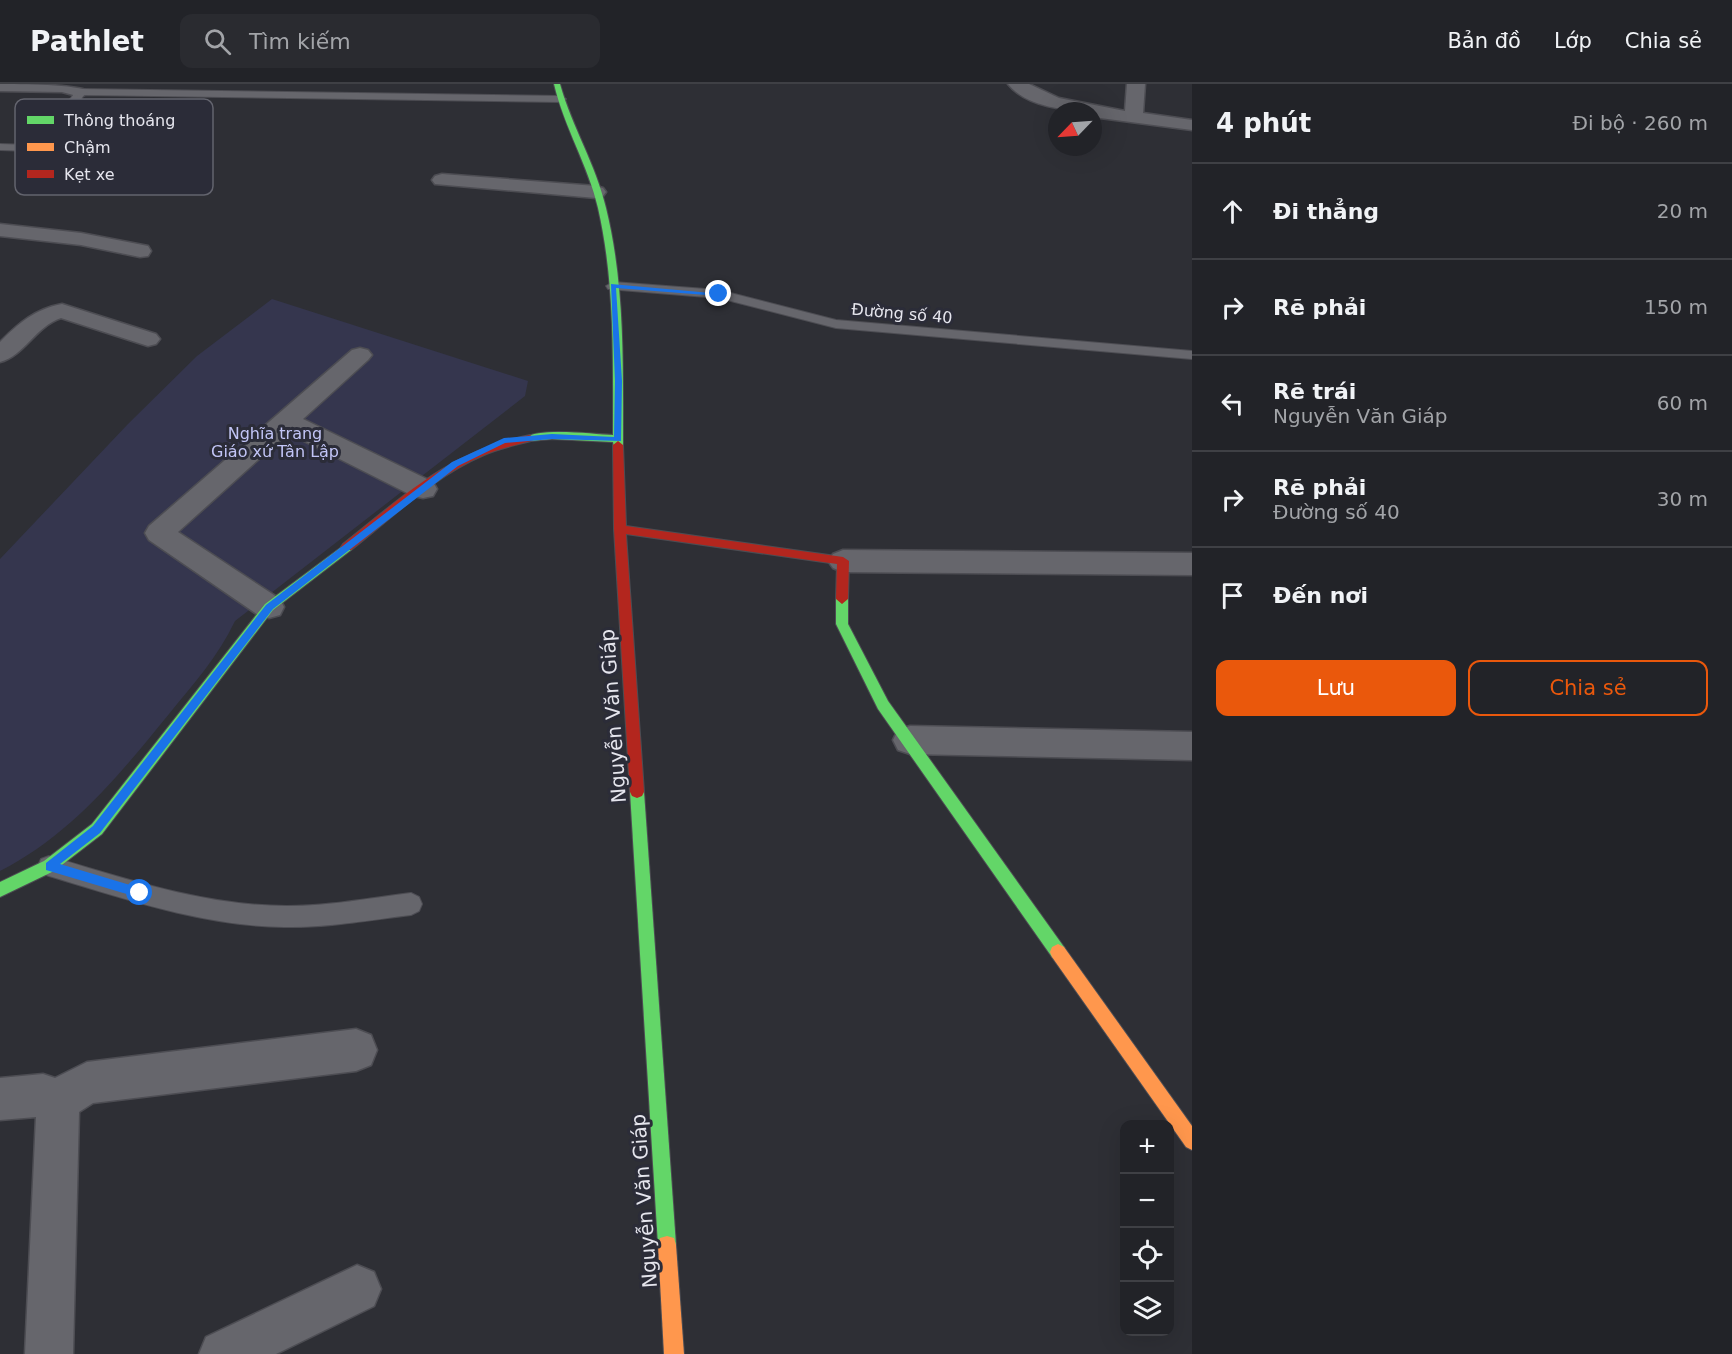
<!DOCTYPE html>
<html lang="vi">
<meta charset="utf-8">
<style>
body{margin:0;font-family:"DejaVu Sans",sans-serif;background:#2a2b30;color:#f1f3f6}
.controls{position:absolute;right:18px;bottom:18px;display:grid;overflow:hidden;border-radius:12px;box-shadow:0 6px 24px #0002}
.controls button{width:54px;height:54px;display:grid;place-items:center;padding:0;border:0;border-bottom:2px solid #3f4045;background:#222328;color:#f1f3f6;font:30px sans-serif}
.compass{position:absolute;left:1048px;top:18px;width:54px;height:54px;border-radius:50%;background:#222328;box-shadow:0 6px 24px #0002;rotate:245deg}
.stop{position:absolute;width:18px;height:18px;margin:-14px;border:4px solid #1a73e8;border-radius:50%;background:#fff}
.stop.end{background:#1a73e8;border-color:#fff;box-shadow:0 2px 6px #0008}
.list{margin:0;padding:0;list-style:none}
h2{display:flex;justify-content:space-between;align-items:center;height:78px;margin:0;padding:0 24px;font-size:26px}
h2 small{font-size:20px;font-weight:400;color:#a2a4a8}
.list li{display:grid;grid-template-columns:39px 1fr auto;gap:18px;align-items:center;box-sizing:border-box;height:96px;padding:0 24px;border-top:2px solid #3f4045}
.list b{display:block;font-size:22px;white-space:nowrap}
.list p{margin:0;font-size:20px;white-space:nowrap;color:#a2a4a8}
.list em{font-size:20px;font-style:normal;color:#a2a4a8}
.actions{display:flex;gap:12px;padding:18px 24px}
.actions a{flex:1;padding:14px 0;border:2px solid #ea580c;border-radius:12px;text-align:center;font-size:21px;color:#ea580c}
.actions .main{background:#ea580c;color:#fff}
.icon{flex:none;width:33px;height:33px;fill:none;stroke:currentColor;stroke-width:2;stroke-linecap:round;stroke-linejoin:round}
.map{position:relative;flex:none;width:1192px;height:1270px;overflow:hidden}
header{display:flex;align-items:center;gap:36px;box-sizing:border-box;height:84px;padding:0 30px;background:#222328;border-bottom:2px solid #3f4045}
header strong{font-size:28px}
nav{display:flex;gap:33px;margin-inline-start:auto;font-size:21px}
.search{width:420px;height:54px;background:#2a2b30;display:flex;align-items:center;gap:15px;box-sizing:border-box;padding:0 21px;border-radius:12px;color:#a2a4a8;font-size:22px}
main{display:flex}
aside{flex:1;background:#222328}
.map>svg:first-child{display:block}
.green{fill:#35364e}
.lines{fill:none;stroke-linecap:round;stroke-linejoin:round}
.lane-casing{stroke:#4d4d53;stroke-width:2}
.street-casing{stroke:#4d4d53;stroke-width:3}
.fast-casing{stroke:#4d4d53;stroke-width:2}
.slow-casing{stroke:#4d4d53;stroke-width:2}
.jam-casing{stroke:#4d4d53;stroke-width:2}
.lane{fill:#66666c;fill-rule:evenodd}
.street{fill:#66666c;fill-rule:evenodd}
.fast{fill:#63d668;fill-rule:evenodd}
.slow{fill:#ff974d;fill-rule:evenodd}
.jam{fill:#b3261e;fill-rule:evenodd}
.route{fill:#1a73e8}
.labels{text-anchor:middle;stroke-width:6;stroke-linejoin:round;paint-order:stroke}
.far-street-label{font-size:16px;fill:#e5e5ed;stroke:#2b2c38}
.far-park-label{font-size:16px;fill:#c2c5f6;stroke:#2b2c38}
.street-label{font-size:20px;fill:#e5e5ed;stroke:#2b2c38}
.key{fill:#2b2c38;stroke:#63646e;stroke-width:1.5}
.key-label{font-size:16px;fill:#e5e5ed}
</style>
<header>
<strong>Pathlet</strong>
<div class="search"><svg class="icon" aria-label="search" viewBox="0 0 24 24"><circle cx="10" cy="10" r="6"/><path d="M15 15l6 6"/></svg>Tìm kiếm</div>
<nav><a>Bản đồ</a><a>Lớp</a><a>Chia sẻ</a></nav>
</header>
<main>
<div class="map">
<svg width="1192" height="1270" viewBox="0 0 1192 1270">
<rect width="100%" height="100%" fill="#2e2f35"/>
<path class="green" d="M272,215L528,297L525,312L235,537C218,573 194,599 169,630C120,690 71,751 0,787V475L128,340L197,272Z"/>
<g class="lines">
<defs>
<g id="lane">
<polygon points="81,5 561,12 566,15 561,18 84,11 45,62 31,67 0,66 0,60 30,61 37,58 77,6"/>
<polygon points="613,198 719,206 836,236 1192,267 1192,275 836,244 719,214 608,205 606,202"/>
<path d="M49,772C126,795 206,822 287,822C329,822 370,814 411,809L419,813L422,820L419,827L411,831C369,836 327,844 284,843C204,842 125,815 49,792L41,789L38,782L41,775Z"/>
</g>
<g id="street">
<path d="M0,0C18,0 79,0 90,8L81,13L62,8L0,7Z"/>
<path d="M1008,0H1029L1059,14L1125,27L1127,0H1145L1143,29L1192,36V46L1100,34L1093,32V27C1067,27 1026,23 1008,0Z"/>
<polygon points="442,90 596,102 603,104 606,108 603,112 596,114 435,100 432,96 435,92"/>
<polygon points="0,140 81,149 148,162 151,167 148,172 140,173 81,161 0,152"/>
<path d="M62,220L156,250L160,255L156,260L148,262L61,234C36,242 24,272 0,278V258C19,239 35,225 62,220Z"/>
<polygon points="360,264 368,266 372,271 368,276 303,335 433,398 437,405 433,412 423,414 413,412 288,349 178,448 280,515 284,523 280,531 269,534 258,531 149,456 145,449 149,442 352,266"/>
<polygon points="843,466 1192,469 1192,491 843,488 833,484 828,477 833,470"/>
<polygon points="910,642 1192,648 1192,676 910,670 898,666 893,656 898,646"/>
<polygon points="356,945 371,951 377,966 371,981 356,987 93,1019 79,1028 73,1270 25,1270 36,1033 0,1036 0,994 43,990 55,994 87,978"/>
<polygon points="357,1181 374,1188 381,1205 374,1222 276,1270 199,1270 206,1253"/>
</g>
<g id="fast">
<path d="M554,0H560C572,43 596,81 606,124C625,201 623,282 623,361L618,365L614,363L613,358L552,355L530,357L525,354C538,343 594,350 613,351C613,276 615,198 598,124C588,81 564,43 554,0Z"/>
<polygon points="347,459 353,463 351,466 273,526 102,750 54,787 0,813 0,798 44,777 92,740 265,520"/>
<polygon points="842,510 848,515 848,540 888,617 1064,863 1066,868 1064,873 1058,876 1052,873 878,625 836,540 836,515"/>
<polygon points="637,702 642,704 644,708 676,1161 674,1168 667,1170 660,1168 658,1161 630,708 632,704"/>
</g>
<g id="slow">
<polygon points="1058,860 1064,863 1192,1042 1192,1066 1186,1063 1052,873 1050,868 1052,863"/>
<polygon points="667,1152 674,1154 676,1161 684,1270 664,1270 658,1161 660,1154"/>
</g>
<g id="jam">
<path d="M530,351L535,354L534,356C517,361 500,364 484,371C434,392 393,433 351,466H343L341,463L343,460C405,411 450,367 530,351Z"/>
<polygon points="618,357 623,361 626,442 843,473 849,477 848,515 842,520 836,515 837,480 626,450 644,708 642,712 637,714 632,712 630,708 614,445 613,361"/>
</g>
</defs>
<use href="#lane" class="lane-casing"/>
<use href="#street" class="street-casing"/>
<use href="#fast" class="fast-casing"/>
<use href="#slow" class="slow-casing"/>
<use href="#jam" class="jam-casing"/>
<use href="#lane" class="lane"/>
<use href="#street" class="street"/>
<use href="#fast" class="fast"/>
<use href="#slow" class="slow"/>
<use href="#jam" class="jam"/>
</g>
<polygon class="route" points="611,200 722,210 719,212 616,204 622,297 621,357 552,355 505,359 458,382 273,525 100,749 60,780 140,804 144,806 144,813 140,814 46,786 46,779 93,742 266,521 452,378 504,354 552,350 614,353 615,297"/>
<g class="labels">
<g class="far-street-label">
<text transform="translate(902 229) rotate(5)" y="6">Đường số 40</text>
</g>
<g class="far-park-label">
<text x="275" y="355">Nghĩa trang<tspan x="275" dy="18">Giáo xứ Tân Lập</tspan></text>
</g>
<g class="street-label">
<text transform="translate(613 632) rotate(-94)" y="7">Nguyễn Văn Giáp</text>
<text transform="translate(644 1117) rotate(-94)" y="7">Nguyễn Văn Giáp</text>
</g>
</g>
<rect x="15" y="15" width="198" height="96" rx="9" class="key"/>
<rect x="27" y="32" width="27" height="8" fill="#63d668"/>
<rect x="27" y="59" width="27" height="8" fill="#ff974d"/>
<rect x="27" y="86" width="27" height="8" fill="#b3261e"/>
<g class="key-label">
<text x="64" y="42">Thông thoáng</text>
<text x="64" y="69">Chậm</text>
<text x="64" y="96">Kẹt xe</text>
</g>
</svg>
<div class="controls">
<button>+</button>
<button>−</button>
<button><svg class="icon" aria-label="locate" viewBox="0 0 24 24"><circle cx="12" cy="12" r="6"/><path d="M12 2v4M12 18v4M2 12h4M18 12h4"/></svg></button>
<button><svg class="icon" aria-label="layers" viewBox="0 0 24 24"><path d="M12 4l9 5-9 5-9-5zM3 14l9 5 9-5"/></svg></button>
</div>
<svg class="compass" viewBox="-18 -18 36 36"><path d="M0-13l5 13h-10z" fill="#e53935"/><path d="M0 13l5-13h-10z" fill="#a2a4a8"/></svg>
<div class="stop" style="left:140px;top:809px"></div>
<div class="stop end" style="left:719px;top:210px"></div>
</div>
<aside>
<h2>4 phút<small>Đi bộ · 260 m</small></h2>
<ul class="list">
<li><svg class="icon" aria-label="ahead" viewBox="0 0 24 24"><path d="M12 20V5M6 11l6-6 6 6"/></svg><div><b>Đi thẳng</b></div><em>20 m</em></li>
<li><svg class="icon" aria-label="right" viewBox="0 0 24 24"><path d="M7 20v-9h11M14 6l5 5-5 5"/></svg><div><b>Rẽ phải</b></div><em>150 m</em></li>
<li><svg class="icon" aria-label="left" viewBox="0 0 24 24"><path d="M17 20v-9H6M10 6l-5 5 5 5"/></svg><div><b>Rẽ trái</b><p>Nguyễn Văn Giáp</p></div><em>60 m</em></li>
<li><svg class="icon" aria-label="right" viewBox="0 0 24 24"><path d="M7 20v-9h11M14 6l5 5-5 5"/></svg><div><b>Rẽ phải</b><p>Đường số 40</p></div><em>30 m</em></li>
<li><svg class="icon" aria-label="arrive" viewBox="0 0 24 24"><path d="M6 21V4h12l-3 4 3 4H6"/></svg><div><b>Đến nơi</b></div></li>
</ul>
<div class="actions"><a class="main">Lưu</a><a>Chia sẻ</a></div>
</aside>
</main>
